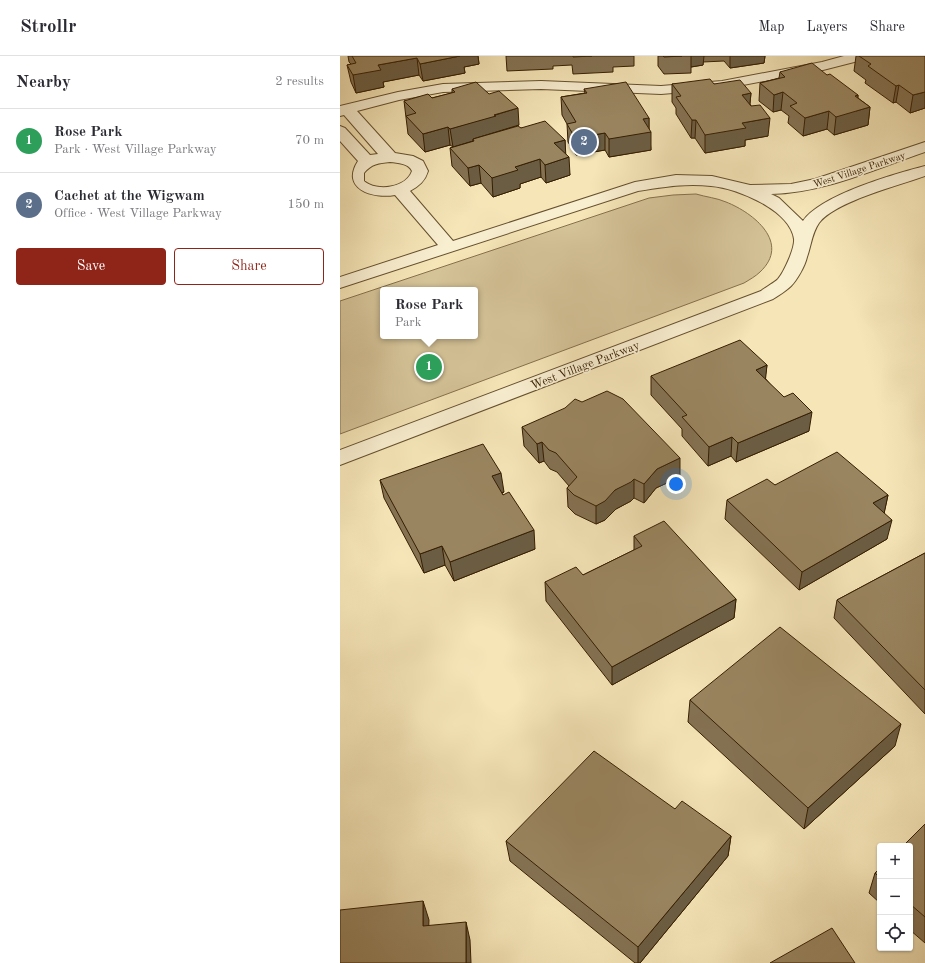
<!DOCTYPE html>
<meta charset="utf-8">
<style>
body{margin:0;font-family:"Old Standard TT",serif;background:#f2f2f3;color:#2b2b33}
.controls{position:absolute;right:12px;bottom:12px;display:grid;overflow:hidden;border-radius:4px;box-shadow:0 1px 3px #0004}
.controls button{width:36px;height:36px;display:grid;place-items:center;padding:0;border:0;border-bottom:1px solid #e1e1e2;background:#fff;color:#2b2b33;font:20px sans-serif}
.you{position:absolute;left:336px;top:428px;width:14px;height:14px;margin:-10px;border:3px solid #fff;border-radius:50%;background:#1a73e8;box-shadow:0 0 0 6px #1a73e833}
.badge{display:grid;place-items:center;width:26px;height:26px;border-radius:50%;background:#8f2418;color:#fff;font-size:13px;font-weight:700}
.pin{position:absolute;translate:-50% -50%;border:2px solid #fff;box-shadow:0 1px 4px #0006}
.popup{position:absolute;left:40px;top:231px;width:98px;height:52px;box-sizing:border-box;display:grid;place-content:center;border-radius:4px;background:#fff;filter:drop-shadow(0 1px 3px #0005);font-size:13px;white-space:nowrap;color:#7c7c81}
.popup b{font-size:15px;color:#2b2b33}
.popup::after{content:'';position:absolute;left:50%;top:100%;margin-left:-8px;border:8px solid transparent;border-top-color:#fff}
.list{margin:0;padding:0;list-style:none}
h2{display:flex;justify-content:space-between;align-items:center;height:52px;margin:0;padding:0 16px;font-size:17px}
h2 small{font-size:13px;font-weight:400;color:#7c7c81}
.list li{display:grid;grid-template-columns:26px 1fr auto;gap:12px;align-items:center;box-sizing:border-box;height:64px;padding:0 16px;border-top:1px solid #e1e1e2}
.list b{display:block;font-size:15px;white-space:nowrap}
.list p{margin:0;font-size:13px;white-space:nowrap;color:#7c7c81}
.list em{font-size:13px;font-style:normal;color:#7c7c81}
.actions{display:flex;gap:8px;padding:12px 16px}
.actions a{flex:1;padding:9px 0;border:1px solid #8f2418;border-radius:4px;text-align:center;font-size:14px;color:#8f2418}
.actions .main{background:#8f2418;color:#fff}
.icon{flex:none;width:22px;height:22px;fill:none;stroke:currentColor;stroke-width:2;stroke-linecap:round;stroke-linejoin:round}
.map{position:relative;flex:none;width:585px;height:907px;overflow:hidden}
header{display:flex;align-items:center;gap:24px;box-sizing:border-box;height:56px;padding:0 20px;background:#fff;border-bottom:1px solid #e1e1e2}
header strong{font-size:19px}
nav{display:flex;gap:22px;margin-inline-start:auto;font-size:14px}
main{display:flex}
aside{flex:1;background:#fff}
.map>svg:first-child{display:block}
.green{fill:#d5c398;stroke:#86704c;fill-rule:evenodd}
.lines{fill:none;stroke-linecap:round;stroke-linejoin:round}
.minor-casing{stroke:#66502e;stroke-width:2}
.minor{fill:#f8eed0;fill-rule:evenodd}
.wall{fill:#847253;stroke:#361e01}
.shaded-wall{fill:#6b5d43;stroke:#361e01}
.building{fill:#998560;stroke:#361e01}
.labels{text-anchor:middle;stroke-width:3.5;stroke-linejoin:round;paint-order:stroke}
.far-street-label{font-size:10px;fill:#361e01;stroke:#f8eed0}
.street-label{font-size:12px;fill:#361e01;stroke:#f8eed0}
</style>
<header>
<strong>Strollr</strong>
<nav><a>Map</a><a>Layers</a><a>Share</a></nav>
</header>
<main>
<aside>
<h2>Nearby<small>2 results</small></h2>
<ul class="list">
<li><span class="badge" style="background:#2e9e5b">1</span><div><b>Rose Park</b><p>Park · West Village Parkway</p></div><em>70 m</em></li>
<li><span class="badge" style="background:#5c6f8a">2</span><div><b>Cachet at the Wigwam</b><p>Office · West Village Parkway</p></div><em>150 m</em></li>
</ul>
<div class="actions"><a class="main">Save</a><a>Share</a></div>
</aside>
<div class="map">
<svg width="585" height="907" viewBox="0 0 585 907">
<rect width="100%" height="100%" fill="#f5e5b7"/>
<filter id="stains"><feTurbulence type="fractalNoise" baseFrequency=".005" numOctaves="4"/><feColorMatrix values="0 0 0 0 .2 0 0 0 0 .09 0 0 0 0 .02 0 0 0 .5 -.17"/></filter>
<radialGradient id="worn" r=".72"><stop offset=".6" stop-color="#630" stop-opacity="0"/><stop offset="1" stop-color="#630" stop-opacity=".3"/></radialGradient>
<path class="green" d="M356,138C366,141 377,142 386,146C414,157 451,187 420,216C416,220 409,224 404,227L0,378V245L309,142L333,139ZM43,234H135V280H43Z"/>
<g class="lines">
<defs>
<path id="minor" d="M504,0H528L526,3L483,14L382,33L321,38L201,33L103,36L59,44L17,55L55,97L73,100L83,105L88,115C85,125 79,130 70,135L113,185L295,126L336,119L372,120L410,129L451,128L475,123L585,86V96C535,113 484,137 431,138L439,142L463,165C481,139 554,118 585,110V120C560,129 494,146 479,167C472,177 471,190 467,201C465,210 457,224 451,230C446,235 439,239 433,243L0,409V394L421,235C426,231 434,227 438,223C444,216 455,192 454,183C450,154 397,132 371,130C346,127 323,131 298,135L0,232V221L98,189L55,139C33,143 0,133 18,105L0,85V70L5,72L30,99L38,98L4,59L0,60V50L58,36L103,28L201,25L321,30L382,25L482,6ZM50,106C58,107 68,107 72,115C66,132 37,136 24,125V117C31,108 39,107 50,106Z"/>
</defs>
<use href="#minor" class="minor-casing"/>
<use href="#minor" class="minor"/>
</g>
<g class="wall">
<polygon points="8,0 138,0 139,8 124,11 125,17 83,25 79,19 43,26 44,31 16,37 11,26 7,9 11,8 9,6"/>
<polygon points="166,0 294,0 294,10 273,11 273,16 233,18 232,9 213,10 213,13 167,15"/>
<polygon points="318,0 425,0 424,7 390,12 384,5 363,6 363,9 351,11 351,17 324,18 318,10"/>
<polygon points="516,0 585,0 585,52 570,57 556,46 553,47 525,27 526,24 514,15"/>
<polygon points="440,16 518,39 518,42 530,51 528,69 494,79 487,73 463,80 448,67 449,60 441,54 433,56 419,45 420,27 439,22"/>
<polygon points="332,28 374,28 411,37 410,48 428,80 405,84 405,90 365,97 355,82 351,82 336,58 336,52 332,46"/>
<polygon points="112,33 179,69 157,76 181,72 225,84 225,97 230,119 206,127 201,121 180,128 180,132 153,141 141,127 130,130 112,110 110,92 133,85 113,91 110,89 85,96 68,78 64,45 92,42 112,37"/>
<polygon points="244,33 309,62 309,73 311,94 269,101 265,94 236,99 228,86 227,68 222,59 221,41 245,37"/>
<polygon points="427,309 425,322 469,375 396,406 391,400 368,410 342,380 342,373 311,339 311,320"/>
<polygon points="182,371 340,421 316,432 304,447 294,442 291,445 276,453 265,464 256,468 235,458 228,451 227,432 229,430 217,416 210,413 204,405 199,407 184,390"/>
<polygon points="40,424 164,436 162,437 195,493 114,525 105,509 84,517 44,442"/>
<polygon points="435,429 548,439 544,457 547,483 459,534 385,463 387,444"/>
<polygon points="294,480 396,543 394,562 272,629 206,545 205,526 243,519 294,494"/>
<polygon points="585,497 585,658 494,562 497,544"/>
<polygon points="350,644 555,690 464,773 348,666"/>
<polygon points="335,753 391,780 388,800 300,907 295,907 170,805 166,785"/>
<polygon points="585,768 585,887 570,874 570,790"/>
<polygon points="540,812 540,847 529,837 535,817"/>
</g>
<g class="shaded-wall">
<polygon points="120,0 138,0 139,8 124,11 125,17 83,25 80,8"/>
<polygon points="351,0 364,0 363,9 351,11"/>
<polygon points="390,0 425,0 424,7 390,12"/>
<polygon points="77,2 79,19 43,26 44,31 16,37 13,19 38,9"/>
<polygon points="559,29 556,46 553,47 556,30"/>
<polygon points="443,36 441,54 433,56 434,39"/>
<polygon points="585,36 585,52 570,57 573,39"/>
<polygon points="411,37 409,55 402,39"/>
<polygon points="518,39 516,55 530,51 528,69 494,79 496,61 515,40"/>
<polygon points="178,52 179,69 133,83 133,85 113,91 110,73"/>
<polygon points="489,55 487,73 463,80 465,62"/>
<polygon points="309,62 309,76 311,76 311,94 269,101 269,83 303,63"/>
<polygon points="430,62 428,80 405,84 405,90 365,97 365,79 402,67"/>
<polygon points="352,64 356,64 355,82 351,82"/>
<polygon points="108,71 110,89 85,96 83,78"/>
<polygon points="265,77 265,94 236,99 235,82"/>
<polygon points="225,84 226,102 214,87"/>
<polygon points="229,101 230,119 206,127 205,109"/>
<polygon points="200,103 201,121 180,128 180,132 153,141 152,122 175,111"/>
<polygon points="139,109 141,127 130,130 128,112"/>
<polygon points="427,309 425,328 416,314"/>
<polygon points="472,356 469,375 396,406 398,387"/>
<polygon points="392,381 391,400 368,410 369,391"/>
<polygon points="202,386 204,405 199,407 197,388"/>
<polygon points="340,402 340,421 316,432 304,447 304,428 317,413"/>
<polygon points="161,417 164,436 154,439 152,420"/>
<polygon points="294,423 294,442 291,445 276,453 265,464 256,468 256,450 275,434"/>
<polygon points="548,439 544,458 533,447"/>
<polygon points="552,464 547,483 459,534 462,516"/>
<polygon points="194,474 195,493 114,525 110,506"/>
<polygon points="102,490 105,509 84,517 80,498"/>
<polygon points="396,543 394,562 272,629 272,611"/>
<polygon points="561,668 555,690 464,773 468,752"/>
<polygon points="391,780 388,800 300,907 298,907 298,891"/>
<polygon points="83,845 89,864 88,889 83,870"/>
<polygon points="126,866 130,884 131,907 126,907"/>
</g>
<g class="building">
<polygon points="12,0 120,0 80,8 77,2 38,9 41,14 13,19 7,9 16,7"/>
<polygon points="233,0 252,0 233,1"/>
<polygon points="323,0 342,0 324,1"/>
<polygon points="519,0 585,0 585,36 573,39 559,29 556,30 528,10 531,8"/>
<polygon points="472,7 487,19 490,18 518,39 515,40 530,51 496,61 489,55 465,62 450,50 457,47 443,36 434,39 420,27 445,21 440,16"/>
<polygon points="370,23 374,28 400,24 411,37 402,39 411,50 420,49 430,62 402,67 406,72 365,79 356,64 352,64 336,41 341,40 332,28"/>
<polygon points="136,26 149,38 159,35 178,52 154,59 156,60 110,73 108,71 83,78 66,60 76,57 64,45 88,38 92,42 115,36 112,33"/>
<polygon points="286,26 309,62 303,63 311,76 269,83 265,77 235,82 227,68 236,66 221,41 247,37 244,33"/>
<polygon points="205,65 225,84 214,87 229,101 205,109 200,103 175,111 178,114 152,122 139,109 128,112 110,92 134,85 133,83 178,70 181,72"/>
<polygon points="400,284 427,309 416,314 444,341 453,337 472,356 398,387 392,381 369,391 342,361 347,359 311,320"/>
<polygon points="267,335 283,343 340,402 317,413 304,428 294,423 291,426 275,434 265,445 256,450 234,439 227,432 237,421 216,397 209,394 202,386 197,388 182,371 225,352 235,343 242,346"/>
<polygon points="143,388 161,417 152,420 163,439 169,436 194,474 110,506 102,490 80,498 40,424"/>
<polygon points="497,396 548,439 533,447 552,464 462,516 387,444 427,423 435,429"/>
<polygon points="324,465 396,543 272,611 205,526 236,511 243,519 302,490 294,480"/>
<polygon points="585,497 585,634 497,544"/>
<polygon points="440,571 561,668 468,752 350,644"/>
<polygon points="254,695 335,753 342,745 391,780 298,891 166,785"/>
<polygon points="585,768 585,861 570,848 570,790 563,790"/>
<polygon points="540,812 540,822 535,817"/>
<polygon points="83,845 83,870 126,866 126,907 0,907 0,854"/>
<polygon points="492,872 515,907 430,907"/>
</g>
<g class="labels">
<g class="far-street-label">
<text transform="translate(519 113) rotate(-18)" y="4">West Village Parkway</text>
</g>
<g class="street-label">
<text transform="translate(245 309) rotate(-21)" y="4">West Village Parkway</text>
</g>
</g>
<rect width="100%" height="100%" filter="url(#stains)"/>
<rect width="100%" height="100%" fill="url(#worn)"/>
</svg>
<div class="controls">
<button>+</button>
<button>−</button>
<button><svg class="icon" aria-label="locate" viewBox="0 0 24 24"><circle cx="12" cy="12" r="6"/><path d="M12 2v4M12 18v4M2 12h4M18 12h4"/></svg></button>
</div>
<div class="you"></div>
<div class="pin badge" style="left:89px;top:311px;background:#2e9e5b">1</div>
<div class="popup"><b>Rose Park</b>Park</div>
<div class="pin badge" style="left:244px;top:86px;background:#5c6f8a">2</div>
</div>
</main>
